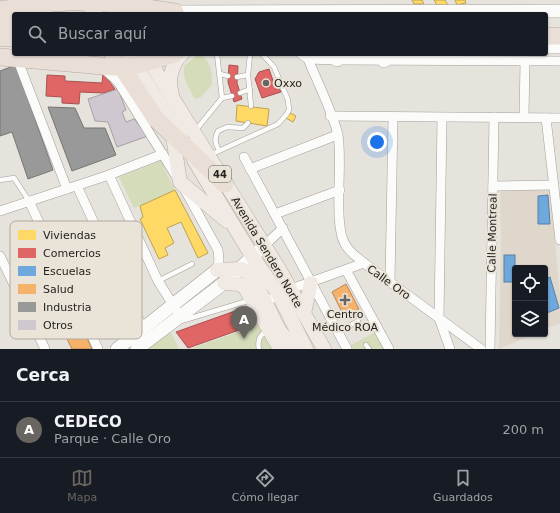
<!DOCTYPE html>
<html lang="es">
<meta charset="utf-8">
<style>
body{margin:0;font-family:"DejaVu Sans",sans-serif;background:#20242c;color:#f1f3f6}
.controls{position:absolute;right:12px;bottom:12px;display:grid;overflow:hidden;border-radius:4px;box-shadow:0 1px 3px #0004}
.controls button{width:36px;height:36px;display:grid;place-items:center;padding:0;border:0;border-bottom:1px solid #363941;background:#171b24;color:#f1f3f6;font:20px sans-serif}
.you{position:absolute;left:377px;top:142px;width:14px;height:14px;margin:-10px;border:3px solid #fff;border-radius:50%;background:#1a73e8;box-shadow:0 0 0 6px #1a73e833}
.badge{display:grid;place-items:center;width:26px;height:26px;border-radius:50%;background:#696661;color:#fff;font-size:13px;font-weight:700}
.pin{position:absolute;translate:-50% -33px;filter:drop-shadow(0 1px 2px #0008)}
.pin::after{content:'';position:absolute;top:21px;width:14px;height:12px;background:inherit;clip-path:polygon(0 0,100% 0,50% 100%)}
.list{margin:0;padding:0;list-style:none}
h2{display:flex;justify-content:space-between;align-items:center;height:52px;margin:0;padding:0 16px;font-size:17px}
h2 small{font-size:13px;font-weight:400;color:#9ea1a6}
.list li{display:grid;grid-template-columns:26px 1fr auto;gap:12px;align-items:center;box-sizing:border-box;height:56px;padding:0 16px;border-top:1px solid #363941}
.list b{display:block;font-size:15px;white-space:nowrap}
.list p{margin:0;font-size:13px;white-space:nowrap;color:#9ea1a6}
.list em{font-size:13px;font-style:normal;color:#9ea1a6}
.icon{flex:none;width:22px;height:22px;fill:none;stroke:currentColor;stroke-width:2;stroke-linecap:round;stroke-linejoin:round}
.map{position:relative;flex:none;width:560px;height:349px;overflow:hidden}
.search{position:absolute;background:#171b24;box-shadow:0 1px 3px #0004;left:12px;right:12px;top:12px;height:44px;display:flex;align-items:center;gap:10px;box-sizing:border-box;padding:0 14px;border-radius:4px;color:#9ea1a6;font-size:15px}
.sheet{height:108px;background:#171b24}
nav{display:flex;justify-content:space-around;align-items:center;box-sizing:border-box;height:56px;border-top:1px solid #363941;background:#171b24;font-size:11px;color:#9ea1a6}
nav a{display:grid;justify-items:center;gap:2px}
nav .on{color:#696661}
.map>svg:first-child{display:block}
.built{fill:#dfd7cb}
.green{fill:#d4dcb9}
.homes{fill:#ffd966;stroke:#bea251}
.shops{fill:#e06666;stroke:#a85251}
.schools{fill:#6fa8dc;stroke:#5980a3}
.health{fill:#f6b26b;stroke:#b78754}
.industry{fill:#999;stroke:#767674}
.building{fill:#cfc8d1;stroke:#a6a3a3}
.lines{fill:none;stroke-linecap:round;stroke-linejoin:round}
.lane-casing{stroke:#a29f9b;stroke-width:5.5}
.street-casing{stroke:#a29f9b;stroke-width:10}
.secondary-casing{stroke:#a29f9b;stroke-width:14}
.primary-casing{stroke:#b7aaa0;stroke-width:15}
.highway-casing{stroke:#b7aaa0;stroke-width:18}
.lane{stroke:#fbfbfa;stroke-width:4.5}
.street{stroke:#fbfbfa;stroke-width:9}
.secondary{stroke:#fbfbfa;stroke-width:13}
.primary{stroke:#f1eae4;stroke-width:14}
.highway{stroke:#e9dfd7;stroke-width:17}
.poi-dot{fill:#696661;stroke:#eae3d8;stroke-width:1.5}
.labels{text-anchor:middle;stroke-width:4;stroke-linejoin:round;paint-order:stroke}
.shield{fill:#eae3d8;stroke:#605d56;stroke-width:1}
.shield-label{font-size:10px;font-weight:bold;fill:#25231f}
.poi-label{font-size:11px;fill:#25231f;stroke:#eae3d8;text-anchor:start}
.street-label{font-size:11px;fill:#25231f;stroke:#eae3d8}
.key{fill:#eae3d8;stroke:#afa9a0;stroke-width:1}
.key-label{font-size:11px;fill:#25231f}
</style>
<div class="map">
<svg width="560" height="349" viewBox="0 0 560 349">
<rect width="100%" height="100%" fill="#e6e2dc"/>
<polygon class="built" points="550,189 560,296 560,323 545,329 545,268 515,268 515,334 534,334 499,349 501,238 500,191"/>
<g class="green">
<path d="M199,54C212,62 212,71 212,85L201,97L195,99C189,87 182,79 184,66Z"/>
<polygon points="165,159 169,164 163,167 175,190 134,208 119,177"/>
<polygon points="261,324 275,349 189,349"/>
<polygon points="169,329 179,349 144,349"/>
<polygon points="376,332 385,349 353,349 351,345"/>
</g>
<g class="homes">
<polygon points="412,0 422,0 424,4 414,4"/>
<polygon points="434,0 445,0 448,5 437,5"/>
<polygon points="455,0 465,0 466,3 457,5"/>
<polygon points="237,105 269,109 267,126 236,121"/>
<polygon points="288,112 296,116 293,122 286,118"/>
<polygon points="175,190 208,253 198,258 181,222 167,228 174,243 165,248 168,255 159,259 140,219 143,217 140,206"/>
</g>
<g class="shops">
<polygon points="229,65 238,66 237,83 242,99 234,102 228,82"/>
<polygon points="269,69 276,89 279,88 281,92 262,98 255,79 259,72"/>
<polygon points="103,73 115,89 103,93 80,92 79,104 62,103 62,97 46,96 47,75 65,76 65,81 102,83"/>
<polygon points="249,306 256,324 188,348 176,332"/>
</g>
<g class="schools">
<polygon points="548,195 550,224 538,224 538,196"/>
<rect x="504" y="255" width="11" height="27"/>
<polygon points="550,277 559,308 547,313 545,304 545,279"/>
</g>
<g class="health">
<polygon points="346,284 359,309 348,314 342,312 332,292"/>
<polygon points="82,327 92,349 72,349 65,335"/>
</g>
<g class="industry">
<polygon points="16,65 53,170 28,179 12,132 0,136 0,71"/>
<polygon points="48,107 75,108 84,128 105,128 116,155 72,171"/>
</g>
<polygon class="building" points="118,89 126,110 122,112 126,122 134,119 148,136 117,147 108,122 95,121 88,99"/>
<g class="lines">
<defs>
<g id="lane">
<polyline points="250,54 248,75 251,106"/>
<polyline points="220,74 228,76"/>
<polyline points="237,77 248,75"/>
<polyline points="240,93 250,89"/>
<polyline points="222,98 232,96"/>
<polyline points="195,131 222,98 217,54"/>
<path d="M219,150C215,143 214,139 218,131L227,127L243,128L248,123"/>
<polyline points="210,155 278,124 286,115 289,110 288,100 274,67 262,54"/>
<polyline points="0,180 14,178 29,201"/>
<polyline points="158,281 192,264"/>
<polyline points="181,321 251,300"/>
<polyline points="338,332 358,321"/>
<polyline points="366,345 369,349"/>
<path d="M259,349C257,340 260,335 267,330"/>
</g>
<g id="street">
<polyline points="301,54 308,59 337,60 560,61"/>
<polyline points="17,58 67,189"/>
<path d="M308,59C317,81 333,113 338,135C343,162 333,225 345,244C349,252 357,257 364,263L481,349"/>
<polyline points="103,68 118,82 176,176"/>
<polyline points="330,116 560,118"/>
<polyline points="524,117 525,61"/>
<polyline points="442,118 439,318 450,349"/>
<polyline points="546,118 560,240"/>
<polyline points="244,157 347,349"/>
<polyline points="250,169 337,135"/>
<polyline points="109,175 158,281 180,316"/>
<polyline points="77,186 143,329"/>
<polyline points="493,186 554,185"/>
<polyline points="185,190 218,250 219,260 217,270"/>
<polyline points="29,201 98,349"/>
<polyline points="0,211 109,175 163,154"/>
<polyline points="275,214 340,190"/>
<polyline points="264,246 283,228"/>
<polyline points="0,256 45,349"/>
<polyline points="346,270 389,349"/>
<polyline points="390,282 393,117"/>
<polyline points="265,302 291,289 364,263"/>
<polyline points="490,349 494,117"/>
</g>
<g id="secondary">
<polyline points="173,14 175,12 560,11"/>
<polyline points="546,47 560,47"/>
<polyline points="330,54 337,60"/>
<polyline points="384,61 393,54"/>
<polyline points="117,349 217,270"/>
<polyline points="137,349 224,283 264,246"/>
</g>
<g id="primary">
<polyline points="84,0 96,14"/>
<polyline points="128,54 181,137"/>
<polyline points="145,54 279,269 324,349"/>
<path d="M172,95C168,80 171,65 182,54"/>
<polyline points="172,130 180,182 227,221"/>
<polyline points="194,160 252,256 279,295 306,349"/>
<polyline points="217,270 240,269 246,271 255,282 279,330 295,349"/>
<polyline points="224,283 239,284 245,288 280,349"/>
<polyline points="304,313 311,283"/>
</g>
<g id="highway">
<path d="M0,9C24,9 47,2 71,2C106,1 140,7 175,12"/>
<polyline points="0,23 14,24"/>
<polyline points="546,36 560,36"/>
<polyline points="0,38 14,38"/>
<polyline points="113,54 156,119 225,184"/>
<polyline points="0,57 114,67 137,65 175,54"/>
</g>
</defs>
<use href="#lane" class="lane-casing"/>
<use href="#street" class="street-casing"/>
<use href="#secondary" class="secondary-casing"/>
<use href="#primary" class="primary-casing"/>
<use href="#highway" class="highway-casing"/>
<use href="#lane" class="lane"/>
<use href="#street" class="street"/>
<use href="#secondary" class="secondary"/>
<use href="#primary" class="primary"/>
<use href="#highway" class="highway"/>
</g>
<g class="poi-dot">
<circle cx="266" cy="83" r="4"/>
<path d="M343 294h4v4h4v4h-4v4h-4v-4h-4v-4h4z"/>
</g>
<g class="labels">
<rect class="shield" x="209" y="166" width="22" height="16" rx="3"/>
<g class="shield-label">
<text x="220" y="178">44</text>
</g>
<g class="poi-label">
<text x="274" y="87">Oxxo</text>
<text x="345" y="318" text-anchor="middle">Centro<tspan x="345" dy="13">Médico ROA</tspan></text>
</g>
<g class="street-label">
<text transform="translate(492 233) rotate(-89)" y="4">Calle Montreal</text>
<text transform="translate(267 252) rotate(59)" y="4">Avenida Sendero Norte</text>
<text transform="translate(389 282) rotate(36)" y="4">Calle Oro</text>
</g>
</g>
<rect x="10" y="221" width="132" height="118" rx="6" class="key"/>
<rect x="18" y="230" width="18" height="10" fill="#ffd966"/>
<rect x="18" y="248" width="18" height="10" fill="#e06666"/>
<rect x="18" y="266" width="18" height="10" fill="#6fa8dc"/>
<rect x="18" y="284" width="18" height="10" fill="#f6b26b"/>
<rect x="18" y="302" width="18" height="10" fill="#999"/>
<rect x="18" y="320" width="18" height="10" fill="#cfc8d1"/>
<g class="key-label">
<text x="43" y="239">Viviendas</text>
<text x="43" y="257">Comercios</text>
<text x="43" y="275">Escuelas</text>
<text x="43" y="293">Salud</text>
<text x="43" y="311">Industria</text>
<text x="43" y="329">Otros</text>
</g>
</svg>
<div class="controls">
<button><svg class="icon" aria-label="locate" viewBox="0 0 24 24"><circle cx="12" cy="12" r="6"/><path d="M12 2v4M12 18v4M2 12h4M18 12h4"/></svg></button>
<button><svg class="icon" aria-label="layers" viewBox="0 0 24 24"><path d="M12 4l9 5-9 5-9-5zM3 14l9 5 9-5"/></svg></button>
</div>
<div class="you"></div>
<div class="pin badge" style="left:244px;top:339px">A</div>
<div class="search"><svg class="icon" aria-label="search" viewBox="0 0 24 24"><circle cx="10" cy="10" r="6"/><path d="M15 15l6 6"/></svg>Buscar aquí</div>
</div>
<section class="sheet">
<h2>Cerca<small></small></h2>
<ul class="list">
<li><span class="badge">A</span><div><b>CEDECO</b><p>Parque · Calle Oro</p></div><em>200 m</em></li>
</ul>
</section>
<nav>
<a class="on"><svg class="icon" aria-label="map" viewBox="0 0 24 24"><path d="M3 6l6-2 6 2 6-2v14l-6 2-6-2-6 2zM9 4v14M15 6v14"/></svg>Mapa</a>
<a><svg class="icon" aria-label="directions" viewBox="0 0 24 24"><path d="M12 3l9 9-9 9-9-9zM9 14v-3h6M13 9l2 2-2 2"/></svg>Cómo llegar</a>
<a><svg class="icon" aria-label="saved" viewBox="0 0 24 24"><path d="M7 4h10v16l-5-4-5 4z"/></svg>Guardados</a>
</nav>
